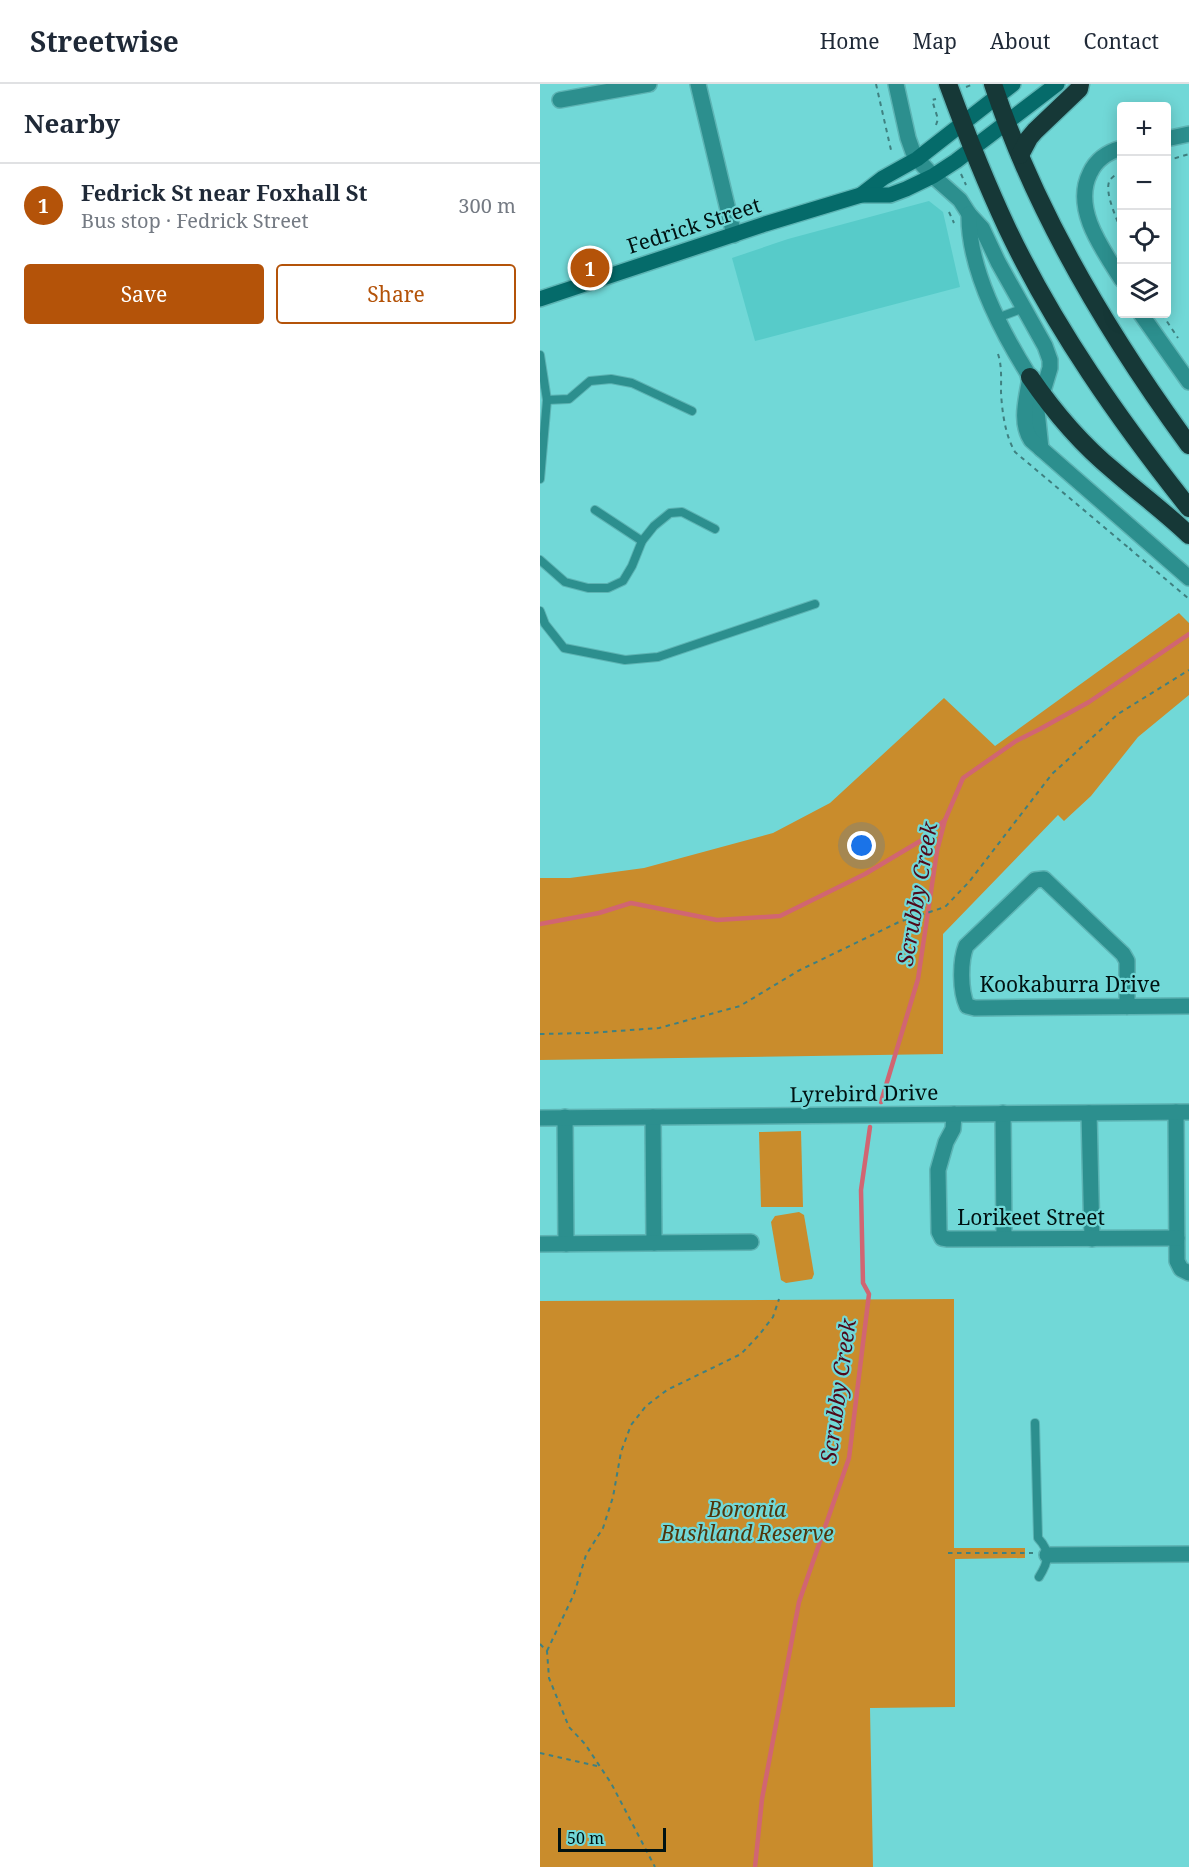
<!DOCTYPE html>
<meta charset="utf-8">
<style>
body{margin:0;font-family:"Noto Serif",serif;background:#f2f2f3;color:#1f2937}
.controls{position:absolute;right:18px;top:18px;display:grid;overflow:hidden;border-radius:6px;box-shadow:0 3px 15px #0003}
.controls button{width:54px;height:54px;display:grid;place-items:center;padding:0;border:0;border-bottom:2px solid #e0e1e3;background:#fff;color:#1f2937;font:30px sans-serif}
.scale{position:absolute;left:18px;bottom:15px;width:108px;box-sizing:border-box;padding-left:6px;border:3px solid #001212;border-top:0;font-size:16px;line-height:21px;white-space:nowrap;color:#001212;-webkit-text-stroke:4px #71d8d7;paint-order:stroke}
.you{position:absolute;left:322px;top:762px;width:21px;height:21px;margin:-15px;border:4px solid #fff;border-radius:50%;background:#1a73e8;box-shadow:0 0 0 9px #1a73e833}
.badge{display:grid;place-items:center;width:39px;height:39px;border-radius:50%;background:#b45309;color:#fff;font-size:20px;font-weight:700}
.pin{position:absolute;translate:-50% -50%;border:3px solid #fff;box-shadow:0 2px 6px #0006}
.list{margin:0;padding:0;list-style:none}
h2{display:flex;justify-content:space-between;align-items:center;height:78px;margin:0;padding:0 24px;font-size:26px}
h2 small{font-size:20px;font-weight:400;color:#747a83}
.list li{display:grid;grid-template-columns:39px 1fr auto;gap:18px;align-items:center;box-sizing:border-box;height:84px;padding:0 24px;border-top:2px solid #e0e1e3}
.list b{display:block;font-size:22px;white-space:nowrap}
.list p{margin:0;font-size:20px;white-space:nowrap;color:#747a83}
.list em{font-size:20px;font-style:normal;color:#747a83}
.actions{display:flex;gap:12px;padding:18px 24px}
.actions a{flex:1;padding:14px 0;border:2px solid #b45309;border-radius:6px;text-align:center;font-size:21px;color:#b45309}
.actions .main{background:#b45309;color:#fff}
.icon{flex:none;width:33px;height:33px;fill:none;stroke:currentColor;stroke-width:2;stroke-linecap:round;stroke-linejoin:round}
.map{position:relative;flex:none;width:649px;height:1783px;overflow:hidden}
header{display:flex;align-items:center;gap:36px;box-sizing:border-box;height:84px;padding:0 30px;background:#fff;border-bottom:2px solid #e0e1e3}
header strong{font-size:28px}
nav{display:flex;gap:33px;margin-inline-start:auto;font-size:21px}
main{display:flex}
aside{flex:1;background:#fff}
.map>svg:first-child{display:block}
.built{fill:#57cbc9}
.green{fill:#c98c2c}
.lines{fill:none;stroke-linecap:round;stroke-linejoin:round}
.stream{stroke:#d16572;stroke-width:4.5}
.lane-casing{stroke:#5db4b4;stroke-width:10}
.street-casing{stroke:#5db4b4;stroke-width:18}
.secondary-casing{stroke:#5db4b4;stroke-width:18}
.highway-casing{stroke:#5db4b4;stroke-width:21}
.path{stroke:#3f8080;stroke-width:2;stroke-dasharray:4.5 4.5;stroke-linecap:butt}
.lane{stroke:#2c8f8e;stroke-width:8}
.street{stroke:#2c8f8e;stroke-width:15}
.secondary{stroke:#056b6a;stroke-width:15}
.highway{stroke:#163837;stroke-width:18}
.labels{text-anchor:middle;stroke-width:4.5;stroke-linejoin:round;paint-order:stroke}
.street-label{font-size:21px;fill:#001212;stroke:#71d8d7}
.park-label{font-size:21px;font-style:italic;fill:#50360c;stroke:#71d8d7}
.water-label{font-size:22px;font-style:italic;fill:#4f091a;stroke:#71d8d7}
</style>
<header>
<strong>Streetwise</strong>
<nav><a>Home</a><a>Map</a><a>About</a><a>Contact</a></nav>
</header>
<main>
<aside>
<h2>Nearby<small></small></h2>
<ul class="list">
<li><span class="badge">1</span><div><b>Fedrick St near Foxhall St</b><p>Bus stop · Fedrick Street</p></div><em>300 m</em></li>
</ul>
<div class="actions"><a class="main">Save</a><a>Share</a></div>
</aside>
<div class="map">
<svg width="649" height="1783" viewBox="0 0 649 1783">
<rect width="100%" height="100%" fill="#71d8d7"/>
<polygon class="built" points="389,117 403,128 420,203 215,257 192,174 248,155"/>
<g class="green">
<polygon points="639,529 649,539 649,611 598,653 551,712 524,737 518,731 403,850 403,970 0,976 0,794 30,794 104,784 233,749 290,719 404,614 455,662"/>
<polygon points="261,1047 263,1123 221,1123 219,1048"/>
<polygon points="259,1128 264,1131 274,1190 272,1195 246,1199 241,1196 231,1138 235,1132"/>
<polygon points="414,1215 414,1464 485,1464 485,1474 415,1475 415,1623 330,1624 333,1783 0,1783 0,1217"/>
</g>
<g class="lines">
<g class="stream">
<polyline points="0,840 59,829 91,819 177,836 240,832 325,790 382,756 405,736"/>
<polyline points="341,1018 378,895 397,767 405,736 423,694 476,657 500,645 549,618 649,550"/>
<polyline points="215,1783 222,1715 259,1518 309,1374 329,1210 323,1199 321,1106 330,1043"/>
</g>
<defs>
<g id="lane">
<polyline points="457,234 484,224"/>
<polyline points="0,271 7,316 0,395"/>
<polyline points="7,316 29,315 50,297 71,295 92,299 152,327"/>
<polyline points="55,426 102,457"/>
<polyline points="0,476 25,498 48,504 68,504 83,497 92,482 102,457 114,442 130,429 142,428 175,445"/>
<polyline points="0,527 5,540 24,564 85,576 118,573 275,520"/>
<path d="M495,1339L498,1454C511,1468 509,1477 499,1493"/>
</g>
<g id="street">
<polyline points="158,0 194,151"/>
<polyline points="356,0 368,54 373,68 377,75 393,92 420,116 429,130 442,144 458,178 505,262 510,276 510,284 497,327 501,365"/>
<polyline points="20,16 109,0"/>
<polyline points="626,55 649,50"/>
<path d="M582,64C567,68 556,76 550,89C532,125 563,166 582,196"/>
<path d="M429,130C428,185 461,247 490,293C487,314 479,337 491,356L649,494"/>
<polyline points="601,230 649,298"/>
<path d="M587,923V877L583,870L504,795L495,796L426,862C420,877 420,907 427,922L435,924L649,922"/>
<polyline points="636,1028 637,1177 641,1185 649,1189"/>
<polyline points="463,1029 464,1154"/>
<polyline points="549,1029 552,1155"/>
<polyline points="414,1030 413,1045 406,1058 398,1086 399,1148 402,1154 408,1155 637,1154"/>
<polyline points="25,1033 26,1160"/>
<polyline points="113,1033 114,1159"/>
<polyline points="0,1034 649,1028"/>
<polyline points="0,1160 211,1158"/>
<polyline points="507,1471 649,1470"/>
</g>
<g id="secondary">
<polyline points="321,111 343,94 377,75 473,0"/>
<polyline points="0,215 225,140 321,111 350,111 366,105 393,92 416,77 517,0"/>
</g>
<g id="highway">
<path d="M408,0C426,49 445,97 467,144C515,245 580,337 649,424"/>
<path d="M453,0C494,126 571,254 649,361"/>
<polyline points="480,71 489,54 495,47 539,5 540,0"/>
<path d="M490,293C514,328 541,360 574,387C599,409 625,428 649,451"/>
</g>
</defs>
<use href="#lane" class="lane-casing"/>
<use href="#street" class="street-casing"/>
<use href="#secondary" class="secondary-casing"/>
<use href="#highway" class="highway-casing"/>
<g class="path">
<polyline points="336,0 351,66 355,65"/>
<polyline points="426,3 434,0"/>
<polyline points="396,41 398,35 392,16 396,15"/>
<polyline points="626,77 649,70"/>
<path d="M582,87C578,89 572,93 570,96C563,107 578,137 582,149"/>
<polyline points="421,90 426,101"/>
<polyline points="409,128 414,139"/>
<polyline points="622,230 638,254"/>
<path d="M458,270C462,282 461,295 461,308C462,327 465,351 475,368L590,465"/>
<polyline points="591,464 590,465 649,515"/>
<polyline points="0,950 49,949 119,944 200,922 258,887 359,838 405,823 429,798 512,690 578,630 649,586"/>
<polyline points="408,1469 493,1469"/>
<polyline points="0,1560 7,1567 9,1594 29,1643 45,1660 71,1699 115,1783"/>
<polyline points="7,1567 34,1510 46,1471 63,1444 73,1413 81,1368 91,1341 106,1322 127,1306 201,1270 219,1251 233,1233 239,1215"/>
<polyline points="0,1669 61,1683"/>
</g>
<use href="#lane" class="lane"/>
<use href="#street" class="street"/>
<use href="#secondary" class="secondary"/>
<use href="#highway" class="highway"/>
</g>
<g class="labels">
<g class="street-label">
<text transform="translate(154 142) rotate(-18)" y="7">Fedrick Street</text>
<text x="530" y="908">Kookaburra Drive</text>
<text transform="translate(324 1010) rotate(-1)" y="7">Lyrebird Drive</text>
<text x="491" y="1141">Lorikeet Street</text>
</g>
<g class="park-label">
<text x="207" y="1433">Boronia<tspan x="207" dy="24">Bushland Reserve</tspan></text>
</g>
<g class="water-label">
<text transform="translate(377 810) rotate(-80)" y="8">Scrubby Creek</text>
<text transform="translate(298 1307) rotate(-82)" y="8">Scrubby Creek</text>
</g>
</g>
</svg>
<div class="controls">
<button>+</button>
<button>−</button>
<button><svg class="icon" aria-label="locate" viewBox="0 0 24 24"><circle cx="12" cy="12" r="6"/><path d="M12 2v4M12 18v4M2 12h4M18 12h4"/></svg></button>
<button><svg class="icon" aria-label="layers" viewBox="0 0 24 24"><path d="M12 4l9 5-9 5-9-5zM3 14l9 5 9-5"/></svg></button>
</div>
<div class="scale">50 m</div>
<div class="you"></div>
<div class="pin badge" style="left:50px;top:184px">1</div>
</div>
</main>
